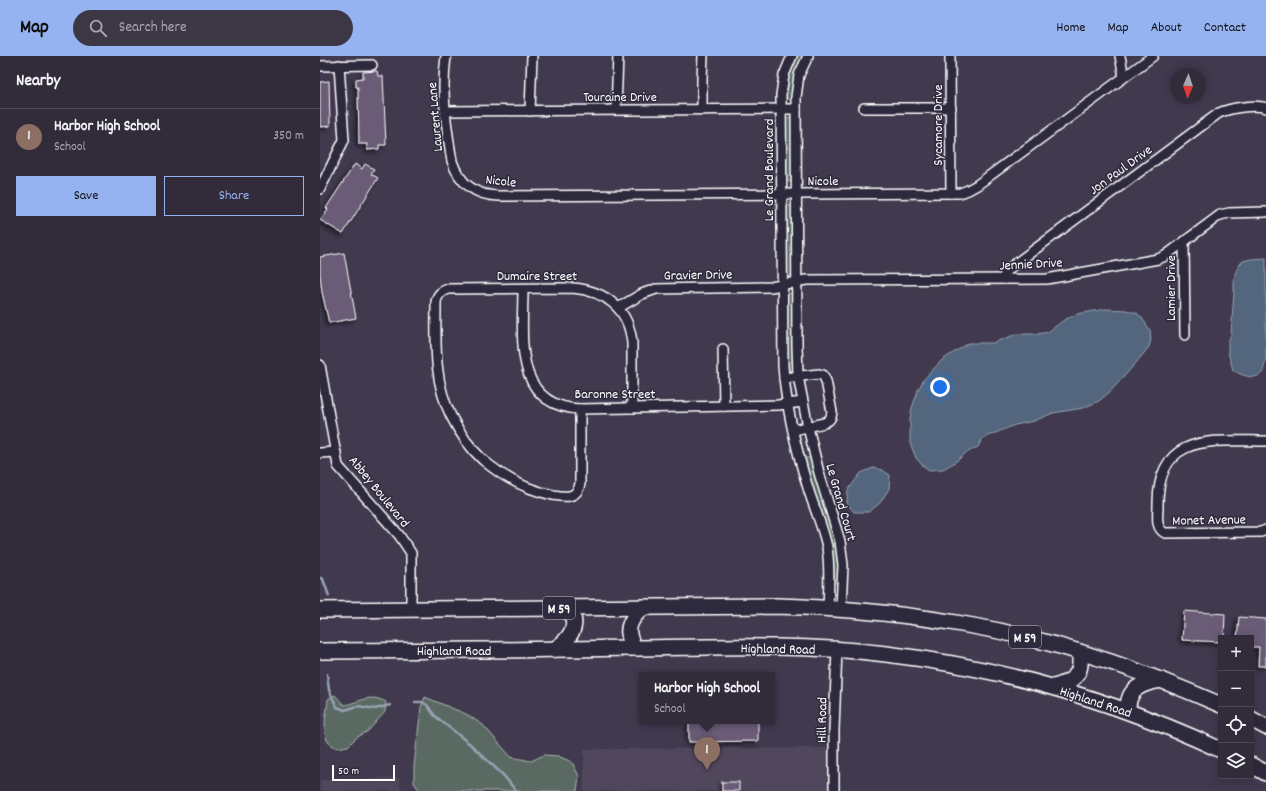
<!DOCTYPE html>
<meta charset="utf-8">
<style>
body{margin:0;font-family:Dekko,sans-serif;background:#3d3745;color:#f1f3f6}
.controls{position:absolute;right:12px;bottom:12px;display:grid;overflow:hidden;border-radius:0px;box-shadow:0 2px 10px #0003}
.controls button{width:36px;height:36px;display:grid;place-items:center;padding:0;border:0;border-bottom:1px solid #4c4754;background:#312b3a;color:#f1f3f6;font:20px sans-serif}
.compass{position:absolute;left:850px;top:12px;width:36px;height:36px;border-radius:50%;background:#312b3a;box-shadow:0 2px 10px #0003;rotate:182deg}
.scale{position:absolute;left:12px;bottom:10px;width:63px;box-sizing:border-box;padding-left:4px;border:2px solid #fff;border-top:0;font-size:11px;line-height:14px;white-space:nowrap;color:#fff;-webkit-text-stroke:3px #2f2a3d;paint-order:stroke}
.you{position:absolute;left:620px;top:331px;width:14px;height:14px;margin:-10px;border:3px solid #fff;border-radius:50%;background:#1a73e8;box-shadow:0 0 0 6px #1a73e833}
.badge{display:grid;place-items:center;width:26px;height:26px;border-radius:50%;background:#95b2f1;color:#fff;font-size:13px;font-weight:700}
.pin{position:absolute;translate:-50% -33px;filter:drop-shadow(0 1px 2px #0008)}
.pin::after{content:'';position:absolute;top:21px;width:14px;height:12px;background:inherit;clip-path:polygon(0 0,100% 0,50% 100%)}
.popup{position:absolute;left:319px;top:616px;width:136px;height:52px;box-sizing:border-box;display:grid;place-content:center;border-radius:0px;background:#312b3a;filter:drop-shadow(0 1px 3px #0005);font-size:13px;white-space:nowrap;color:#a8a7af}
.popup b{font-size:15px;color:#f1f3f6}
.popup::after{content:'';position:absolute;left:50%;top:100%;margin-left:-8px;border:8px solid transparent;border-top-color:#312b3a}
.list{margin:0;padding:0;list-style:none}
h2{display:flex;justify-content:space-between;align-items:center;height:52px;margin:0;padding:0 16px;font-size:17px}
h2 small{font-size:13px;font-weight:400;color:#a8a7af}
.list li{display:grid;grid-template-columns:26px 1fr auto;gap:12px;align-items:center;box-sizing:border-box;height:56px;padding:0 16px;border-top:1px solid #4c4754}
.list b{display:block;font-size:15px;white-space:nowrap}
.list p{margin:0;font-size:13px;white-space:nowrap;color:#a8a7af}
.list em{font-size:13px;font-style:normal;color:#a8a7af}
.actions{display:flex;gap:8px;padding:12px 16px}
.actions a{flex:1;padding:9px 0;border:1px solid #95b2f1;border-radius:0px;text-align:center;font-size:14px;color:#95b2f1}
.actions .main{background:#95b2f1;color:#111}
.icon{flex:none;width:22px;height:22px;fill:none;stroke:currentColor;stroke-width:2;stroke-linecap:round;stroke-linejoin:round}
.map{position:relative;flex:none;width:946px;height:735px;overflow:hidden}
header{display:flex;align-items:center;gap:24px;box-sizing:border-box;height:56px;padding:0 20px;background:#95b2f1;color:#111}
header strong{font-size:19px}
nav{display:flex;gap:22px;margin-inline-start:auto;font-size:14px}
.search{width:280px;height:36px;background:#3d3745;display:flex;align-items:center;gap:10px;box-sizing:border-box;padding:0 14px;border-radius:22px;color:#a8a7af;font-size:15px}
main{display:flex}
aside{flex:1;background:#312b3a}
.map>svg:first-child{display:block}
.built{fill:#51475d}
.green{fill:#5a6b63;stroke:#acb5b1}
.water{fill:#52667d;stroke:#97a3b1}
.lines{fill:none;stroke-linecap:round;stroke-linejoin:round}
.stream{stroke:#97a3b1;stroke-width:2.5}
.building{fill:#6a5b77;stroke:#fff;filter:url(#shadow)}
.minor-casing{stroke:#fff;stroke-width:12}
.trunk-casing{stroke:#fff;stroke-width:18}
.minor{stroke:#2f2a3d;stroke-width:9}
.trunk{stroke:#2f2a3d;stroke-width:15}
.labels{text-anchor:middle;stroke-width:3;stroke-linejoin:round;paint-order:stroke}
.shield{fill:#2f2a3d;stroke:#c1bfc5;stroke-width:1}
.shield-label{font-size:13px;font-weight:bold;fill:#fff}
.street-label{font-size:14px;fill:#fff;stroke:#2f2a3d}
</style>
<header>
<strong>Map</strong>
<div class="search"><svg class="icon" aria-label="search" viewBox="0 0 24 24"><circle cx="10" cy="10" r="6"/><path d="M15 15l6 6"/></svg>Search here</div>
<nav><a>Home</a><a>Map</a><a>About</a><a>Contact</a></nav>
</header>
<main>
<aside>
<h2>Nearby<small></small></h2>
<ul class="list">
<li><span class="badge" style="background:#8d6e63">1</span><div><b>Harbor High School</b><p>School</p></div><em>350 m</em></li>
</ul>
<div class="actions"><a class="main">Save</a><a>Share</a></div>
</aside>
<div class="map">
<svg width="946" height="735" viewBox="0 0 946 735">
<defs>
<filter id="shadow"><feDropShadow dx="-2.5" dy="2.5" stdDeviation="2" flood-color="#0009"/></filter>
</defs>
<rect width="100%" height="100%" fill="#41394e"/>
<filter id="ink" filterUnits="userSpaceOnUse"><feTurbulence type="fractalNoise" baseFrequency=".025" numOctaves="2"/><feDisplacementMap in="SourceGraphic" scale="8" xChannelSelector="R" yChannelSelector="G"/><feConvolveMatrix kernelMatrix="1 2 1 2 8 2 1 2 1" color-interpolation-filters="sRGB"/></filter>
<g filter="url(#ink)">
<g class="built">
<polygon points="509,692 509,735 264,735 264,693"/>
<polygon points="79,722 81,735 0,735 0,724"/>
</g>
<g class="green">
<polygon points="476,0 484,0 472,42 468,43 465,41 467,21"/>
<polygon points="470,61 472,63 472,124 470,126 466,124 465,63"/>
<polygon points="469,149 473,152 473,218 470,220 466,218 466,151"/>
<polygon points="469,237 473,239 474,313 471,315 467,313 467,239"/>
<polygon points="486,402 491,402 516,482 519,508 518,527 517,528 513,525 485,405"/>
<path d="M15,639L24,649C41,646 49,637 66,646L65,656L48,675L36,682L28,690L17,692C15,691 11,689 9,687C1,679 7,654 8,643Z"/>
<polygon points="105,641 146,658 163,669 191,701 211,705 224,699 238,700 252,706 259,720 257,735 100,735 94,727 94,710 101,651"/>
</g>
<g class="water">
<path d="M946,202V306C944,309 944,312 943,315C938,326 920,319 913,314L908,296V286L911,279L914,236V224L915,218L919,209L923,205L931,203Z"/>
<polygon points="786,253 806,254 817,257 822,262 830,274 831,283 829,291 815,308 791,335 779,345 763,352 733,357 714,365 695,369 668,380 662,383 658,391 646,397 634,407 623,413 609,414 602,409 596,402 590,387 590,363 592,352 598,334 604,323 622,304 649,287 673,287 697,278 718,278 728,276 744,264 757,258"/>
<polygon points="553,412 562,414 570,419 569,433 560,447 549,456 534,456 527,447 528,434 541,417"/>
</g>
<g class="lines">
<g class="stream">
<polyline points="0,522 3,523 9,540"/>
<polyline points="7,618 9,634 17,651 25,654 38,650 55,653 70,649"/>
<polyline points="95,646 102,646 107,649 115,660 150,688 184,720 196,735"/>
</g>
</g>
<g class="building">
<polygon points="57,15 58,20 63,20 66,89 59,89 59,93 47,94 47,88 39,88 38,31 36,31 36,23 43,22 43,16"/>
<polygon points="9,25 10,70 0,71 0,26"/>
<polygon points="35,108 42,113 45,108 54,113 51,118 58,122 23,178 0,164 8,153 6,152"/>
<polygon points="24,197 36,262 9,267 2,236 0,218 0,201"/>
<polygon points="864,555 905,558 904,582 901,582 901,586 862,584"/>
<polygon points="919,561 946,563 946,610 938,610 939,591 931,591 931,582 917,582"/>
<polygon points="369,665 438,665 438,685 369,686"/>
<rect x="402" y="726" width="17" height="9"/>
</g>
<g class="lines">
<defs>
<g id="minor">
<path d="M126,0C121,36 126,69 132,105C139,127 156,140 179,140L640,137L648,134L657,129L833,0"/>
<path d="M472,0L464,19L461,39L463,310C466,351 476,393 488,432C494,452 503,471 507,491C510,511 509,532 508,552"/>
<polyline points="488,0 479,19 476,41 477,289 478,320 488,371 499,417 520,485 523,509 521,553"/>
<polyline points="630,0 631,137"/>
<polyline points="800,0 804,21"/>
<polyline points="0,10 52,9"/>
<polyline points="544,52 631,52"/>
<polyline points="296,54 298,0"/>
<polyline points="382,54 382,23 383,0"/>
<polyline points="125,55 476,53"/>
<polyline points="210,55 212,0"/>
<polyline points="0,133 24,84 19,9"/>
<polyline points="864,185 865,279"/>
<path d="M684,223L685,217L691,211L899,57C910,52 935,48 946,52"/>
<path d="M203,233C203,280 192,350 260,353L458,349L483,346"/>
<polyline points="298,252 322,238 336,233 451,231 486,224 727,223 838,203 845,200 900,159 909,157 946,156"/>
<polyline points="403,293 404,350"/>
<polyline points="0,309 18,410 79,479 91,497 91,553"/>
<polyline points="464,322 499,318 503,319 506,325 512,356 511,361 509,364 504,367 474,374"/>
<path d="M260,353V428C257,443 245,441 233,439C207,434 183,421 163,404C149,391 139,376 131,360C113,324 116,285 116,246C117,239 121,235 128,233L253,232C286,235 309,253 312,287V352"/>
<path d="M946,385C892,385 837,376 838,450C838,460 835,472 845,477L941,476L946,474"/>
<polyline points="0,397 16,396"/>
<polyline points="514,735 514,674 517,593"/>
</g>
<g id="trunk">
<path d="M0,554L457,550C523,552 588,558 653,570C739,585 821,614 901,649"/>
<path d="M315,592C303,575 309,563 324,551"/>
<path d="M235,593C250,583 261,569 248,552"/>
<path d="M0,595C104,595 209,594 313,592C397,591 482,588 566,598C685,612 793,644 901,694"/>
<path d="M734,631C753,626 764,618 759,596"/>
<path d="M808,655C807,632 822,627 841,624"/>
<polyline points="931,663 946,671"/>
<polyline points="931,709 946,717"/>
</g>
</defs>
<use href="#minor" class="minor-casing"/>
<use href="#trunk" class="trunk-casing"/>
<use href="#minor" class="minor"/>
<use href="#trunk" class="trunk"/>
</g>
</g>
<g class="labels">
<g class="shield">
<rect x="223" y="541" width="32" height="22" rx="3"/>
<rect x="689" y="570" width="32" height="22" rx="3"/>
</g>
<g class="shield-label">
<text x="239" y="557">M 59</text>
<text x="705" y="586">M 59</text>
</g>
<g class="street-label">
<text x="300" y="45">Touraine Drive</text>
<text transform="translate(114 61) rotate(-95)" y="5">Laurent Lane</text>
<text transform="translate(617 69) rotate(-90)" y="5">Sycamore Drive</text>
<text transform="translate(800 113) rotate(-36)" y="5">Jon Paul Drive</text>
<text transform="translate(448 114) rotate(-90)" y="5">Le Grand Boulevard</text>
<text transform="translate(181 124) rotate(6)" y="5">Nicole</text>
<text x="503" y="129">Nicole</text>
<text transform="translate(711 207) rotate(-3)" y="5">Jennie Drive</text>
<text transform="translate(378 218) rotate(-1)" y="5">Gravier Drive</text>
<text x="217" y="224">Dumaire Street</text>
<text transform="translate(850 232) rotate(-90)" y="5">Lamier Drive</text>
<text x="295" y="342">Baronne Street</text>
<text transform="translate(60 435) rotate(51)" y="5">Abbey Boulevard</text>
<text transform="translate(522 446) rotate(74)" y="5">Le Grand Court</text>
<text transform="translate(889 463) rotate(-1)" y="5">Monet Avenue</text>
<text transform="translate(458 592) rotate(1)" y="5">Highland Road</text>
<text x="134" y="599">Highland Road</text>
<text transform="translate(776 645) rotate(18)" y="5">Highland Road</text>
<text transform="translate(501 664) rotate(-89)" y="5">Hill Road</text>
</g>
</g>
</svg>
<div class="controls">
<button>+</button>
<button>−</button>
<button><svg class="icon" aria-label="locate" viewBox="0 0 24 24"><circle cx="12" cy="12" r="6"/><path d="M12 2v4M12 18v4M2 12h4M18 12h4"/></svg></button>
<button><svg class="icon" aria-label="layers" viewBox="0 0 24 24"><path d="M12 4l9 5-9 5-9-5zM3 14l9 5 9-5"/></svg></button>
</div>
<svg class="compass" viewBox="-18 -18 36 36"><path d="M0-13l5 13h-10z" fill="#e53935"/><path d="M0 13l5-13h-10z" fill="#a8a7af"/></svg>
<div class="scale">50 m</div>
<div class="you"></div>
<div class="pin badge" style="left:387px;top:714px;background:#8d6e63">1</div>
<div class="popup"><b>Harbor High School</b>School</div>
</div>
</main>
